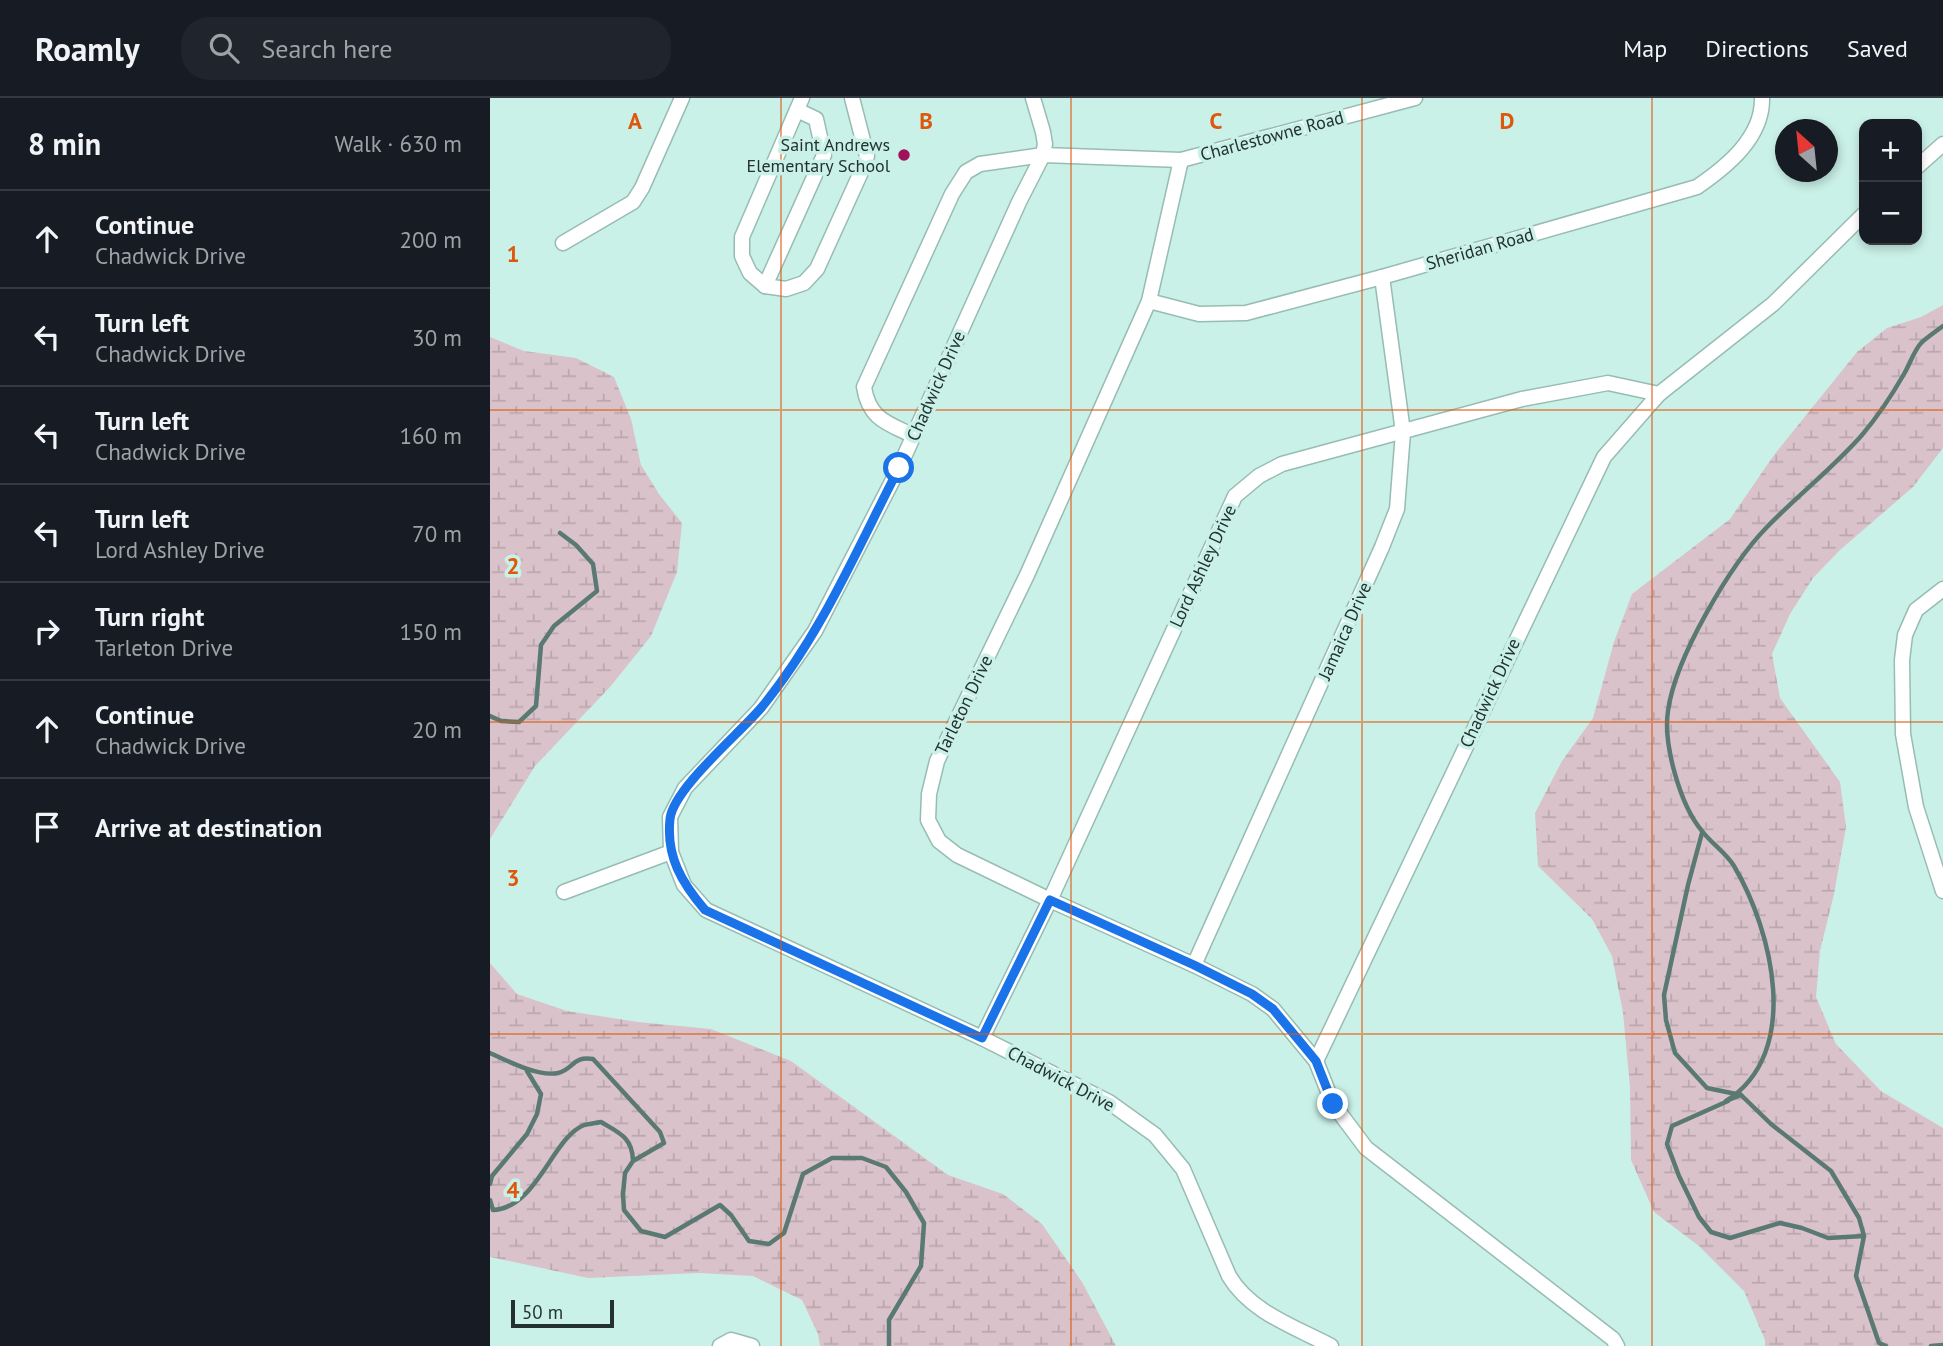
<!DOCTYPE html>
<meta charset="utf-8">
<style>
body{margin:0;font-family:"PT Sans",sans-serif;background:#20242c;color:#f1f3f6}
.controls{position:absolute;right:21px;top:21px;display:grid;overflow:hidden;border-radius:14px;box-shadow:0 4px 10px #0003}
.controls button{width:63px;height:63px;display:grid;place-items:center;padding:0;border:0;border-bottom:2px solid #363941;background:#171b24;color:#f1f3f6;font:35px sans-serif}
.compass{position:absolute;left:1285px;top:21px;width:63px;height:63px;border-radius:50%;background:#171b24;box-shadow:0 4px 10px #0003;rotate:333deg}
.scale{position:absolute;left:21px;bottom:18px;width:103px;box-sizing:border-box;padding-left:7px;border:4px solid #23322f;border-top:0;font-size:19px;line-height:24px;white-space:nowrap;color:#23322f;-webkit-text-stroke:5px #caf1e8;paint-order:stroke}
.stop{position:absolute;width:21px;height:21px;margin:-16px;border:5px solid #1a73e8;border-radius:50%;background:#fff}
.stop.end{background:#1a73e8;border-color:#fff;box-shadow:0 2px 7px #0008}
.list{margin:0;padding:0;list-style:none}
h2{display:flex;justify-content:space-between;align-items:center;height:91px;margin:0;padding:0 28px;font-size:30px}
h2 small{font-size:23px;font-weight:400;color:#9ea1a6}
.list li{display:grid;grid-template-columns:46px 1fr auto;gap:21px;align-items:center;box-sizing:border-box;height:98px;padding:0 28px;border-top:2px solid #363941}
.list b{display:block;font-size:26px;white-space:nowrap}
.list p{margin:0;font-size:23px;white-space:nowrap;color:#9ea1a6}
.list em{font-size:23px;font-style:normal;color:#9ea1a6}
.icon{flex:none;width:38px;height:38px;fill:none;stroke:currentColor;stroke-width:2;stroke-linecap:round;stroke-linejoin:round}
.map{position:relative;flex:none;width:1453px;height:1248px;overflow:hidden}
header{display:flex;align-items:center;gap:42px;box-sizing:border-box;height:98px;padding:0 35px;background:#171b24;border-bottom:2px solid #363941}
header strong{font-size:33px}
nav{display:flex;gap:38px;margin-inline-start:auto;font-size:24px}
.search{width:490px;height:63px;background:#20242c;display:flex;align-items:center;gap:18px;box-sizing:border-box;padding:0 24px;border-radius:28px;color:#9ea1a6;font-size:26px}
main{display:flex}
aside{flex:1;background:#171b24}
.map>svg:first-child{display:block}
.wetland{fill:url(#wetland-marsh)}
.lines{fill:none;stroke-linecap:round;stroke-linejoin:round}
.stream{stroke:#5a7973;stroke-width:4.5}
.minor-casing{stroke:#97bcb3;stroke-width:17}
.minor{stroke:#fff;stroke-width:14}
.route{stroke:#1a73e8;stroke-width:9}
.grid{fill:none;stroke:#de570e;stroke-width:2;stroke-opacity:0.55}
.poi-dot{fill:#9f115b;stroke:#caf1e8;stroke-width:2.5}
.labels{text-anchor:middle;stroke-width:7;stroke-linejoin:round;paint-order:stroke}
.street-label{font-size:18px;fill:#23322f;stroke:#caf1e8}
.poi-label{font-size:18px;fill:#23322f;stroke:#caf1e8;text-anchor:end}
.grid-label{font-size:23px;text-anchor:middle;font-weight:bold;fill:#de570e;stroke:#caf1e8;stroke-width:7;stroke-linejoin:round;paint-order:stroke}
</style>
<header>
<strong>Roamly</strong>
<div class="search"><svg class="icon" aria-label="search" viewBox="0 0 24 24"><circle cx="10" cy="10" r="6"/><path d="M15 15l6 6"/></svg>Search here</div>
<nav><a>Map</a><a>Directions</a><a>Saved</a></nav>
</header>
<main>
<aside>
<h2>8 min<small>Walk · 630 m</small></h2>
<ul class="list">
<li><svg class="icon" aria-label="ahead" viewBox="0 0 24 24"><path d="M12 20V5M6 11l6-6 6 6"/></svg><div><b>Continue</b><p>Chadwick Drive</p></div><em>200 m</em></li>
<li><svg class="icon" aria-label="left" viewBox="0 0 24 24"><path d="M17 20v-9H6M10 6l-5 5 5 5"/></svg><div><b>Turn left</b><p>Chadwick Drive</p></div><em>30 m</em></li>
<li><svg class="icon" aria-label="left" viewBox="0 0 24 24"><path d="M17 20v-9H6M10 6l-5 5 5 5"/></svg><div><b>Turn left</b><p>Chadwick Drive</p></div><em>160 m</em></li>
<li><svg class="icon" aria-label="left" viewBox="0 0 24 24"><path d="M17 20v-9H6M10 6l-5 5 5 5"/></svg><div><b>Turn left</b><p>Lord Ashley Drive</p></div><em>70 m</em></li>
<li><svg class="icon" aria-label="right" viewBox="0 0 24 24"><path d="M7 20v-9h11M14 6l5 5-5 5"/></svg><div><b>Turn right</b><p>Tarleton Drive</p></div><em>150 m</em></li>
<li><svg class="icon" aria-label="ahead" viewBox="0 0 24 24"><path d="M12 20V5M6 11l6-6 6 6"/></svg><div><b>Continue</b><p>Chadwick Drive</p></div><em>20 m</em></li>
<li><svg class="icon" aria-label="arrive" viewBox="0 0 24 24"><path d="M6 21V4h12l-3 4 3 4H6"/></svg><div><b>Arrive at destination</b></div></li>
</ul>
</aside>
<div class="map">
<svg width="1453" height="1248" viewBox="0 0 1453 1248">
<defs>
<pattern id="wetland-marsh" width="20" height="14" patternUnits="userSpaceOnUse" patternTransform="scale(1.75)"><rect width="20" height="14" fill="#dac2ca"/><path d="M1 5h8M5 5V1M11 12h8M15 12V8" fill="none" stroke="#bba7ae"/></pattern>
</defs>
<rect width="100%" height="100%" fill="#caf1e8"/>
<g class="wetland">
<polygon points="1453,207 1453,350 1423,389 1350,452 1323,480 1300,516 1282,556 1290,600 1350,684 1356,729 1344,796 1330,853 1326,899 1346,946 1391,993 1453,1030 1453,1248 1275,1248 1275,1242 1254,1193 1209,1148 1164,1114 1141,1062 1140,989 1133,915 1122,858 1102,821 1048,768 1045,715 1072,663 1103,620 1124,544 1142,496 1240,421 1284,357 1367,254 1397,230 1431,219"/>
<polygon points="0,239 34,253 86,260 124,279 141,321 151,367 169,396 192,425 187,474 161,538 120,589 45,668 0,741"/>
<polygon points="0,865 27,896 77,913 148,924 221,931 301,963 458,1077 513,1096 552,1126 592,1184 626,1248 330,1248 328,1236 312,1202 263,1178 209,1175 98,1180 0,1159"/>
</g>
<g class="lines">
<g class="stream">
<polyline points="0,618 11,623 29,624 46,608 51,547 64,528 107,493 103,466 86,447 70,435"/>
<polyline points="1212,735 1198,787 1174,897 1176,922 1185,955 1217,990 1251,997 1281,1026 1341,1073 1369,1120 1374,1138 1366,1178 1389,1245 1396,1248"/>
<path d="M0,955C17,963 49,979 68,975C84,971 82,958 103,961L170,1034L174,1045L143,1063L135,1075L133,1096L134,1112L151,1133L175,1139L230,1107L241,1117L259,1143L279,1146L294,1135L313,1076L342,1060H372L396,1069L416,1094L434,1125L431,1168L399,1222V1248"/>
<path d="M1251,997L1236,1003C1313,955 1282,832 1244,768C1236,755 1221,745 1212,733C1190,707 1173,646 1178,613C1185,560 1240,467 1277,429C1308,397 1343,370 1372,337C1388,318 1402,297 1414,276C1420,266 1424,252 1432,244C1439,238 1446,233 1453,228"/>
<polyline points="1238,1003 1182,1028 1177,1046 1189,1078 1209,1119 1221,1134 1240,1140 1290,1125 1312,1130 1338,1140 1374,1138"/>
<polyline points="0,1086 2,1078 37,1036 47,1016 51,996 37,973"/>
<path d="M0,1102L3,1112C47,1110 62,1040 94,1027C99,1026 106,1025 111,1024C129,1035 142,1039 143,1062"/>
<polyline points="1441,1248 1453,1247"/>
</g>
<defs>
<g id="minor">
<polyline points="312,0 252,139 252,158 260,175 275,188 296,191 314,185 327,171 372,72 377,58 362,0"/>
<path d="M543,0L553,34L555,46L553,57L529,104L409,370L325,533L271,610L195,690L180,719L181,754L194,787L216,812L492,940L619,1004L665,1037L693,1071L739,1178C760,1214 805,1229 841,1248"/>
<polyline points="691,62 659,203 537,477 447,663 439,696 438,722 449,743 467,757 560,802 704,867 762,896 783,911 826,963 843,1006 876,1050 1123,1241 1127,1248"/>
<polyline points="1427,69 1453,46"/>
<polyline points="73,145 143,104 152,90 192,0"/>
<polyline points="275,188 334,57 326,21 307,12"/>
<path d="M659,203L709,216L756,215L892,179L1207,89C1236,69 1273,40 1272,0"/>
<path d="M424,338C397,325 379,321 374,289L462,96L476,74L490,66L553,57L691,62L925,0"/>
<polyline points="1453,491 1426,512 1415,537 1412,562 1413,636 1426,709 1453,793"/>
<polyline points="74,794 181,754"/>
<polyline points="704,867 892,449 907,411 913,334 892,179"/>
<polyline points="492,940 560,802 745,398 769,378 792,366 1032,301 1118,285 1169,296"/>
<polyline points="826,963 1114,359 1169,296 1283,206 1374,116"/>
<polyline points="230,1248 241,1242 262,1248"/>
</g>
</defs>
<use href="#minor" class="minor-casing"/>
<use href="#minor" class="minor"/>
</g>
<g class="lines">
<path class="route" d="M409,370C367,451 330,539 271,610C249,636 183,691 180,721C176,759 192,785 215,812L492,940L560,802L704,867L762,896L783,911L826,963L843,1006"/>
</g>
<path class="grid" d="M291,0V1248M581,0V1248M872,0V1248M1162,0V1248M0,312H1453M0,624H1453M0,936H1453"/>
<circle class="poi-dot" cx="414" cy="57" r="7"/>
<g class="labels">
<g class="street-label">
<text transform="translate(782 38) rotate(-15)" y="6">Charlestowne Road</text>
<text transform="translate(990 151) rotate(-16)" y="6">Sheridan Road</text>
<text transform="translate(446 288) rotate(-66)" y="6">Chadwick Drive</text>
<text transform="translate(713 468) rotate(-65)" y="6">Lord Ashley Drive</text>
<text transform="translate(855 533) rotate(-66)" y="6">Jamaica Drive</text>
<text transform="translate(1000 595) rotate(-65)" y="6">Chadwick Drive</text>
<text transform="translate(474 607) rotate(-64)" y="6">Tarleton Drive</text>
<text transform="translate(571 981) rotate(28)" y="6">Chadwick Drive</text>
</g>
<g class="poi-label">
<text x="400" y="53">Saint Andrews<tspan x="400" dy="21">Elementary School</tspan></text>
</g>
</g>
<g class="grid-label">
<text x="145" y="31">A</text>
<text x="436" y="31">B</text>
<text x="726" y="31">C</text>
<text x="1017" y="31">D</text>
<text x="23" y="164">1</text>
<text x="23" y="476">2</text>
<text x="23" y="788">3</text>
<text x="23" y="1100">4</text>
</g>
</svg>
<div class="controls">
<button>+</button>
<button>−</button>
</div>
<svg class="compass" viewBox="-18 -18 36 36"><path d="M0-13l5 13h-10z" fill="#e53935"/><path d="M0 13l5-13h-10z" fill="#9ea1a6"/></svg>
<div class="scale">50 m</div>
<div class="stop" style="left:409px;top:370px"></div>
<div class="stop end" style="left:843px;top:1006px"></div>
</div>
</main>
